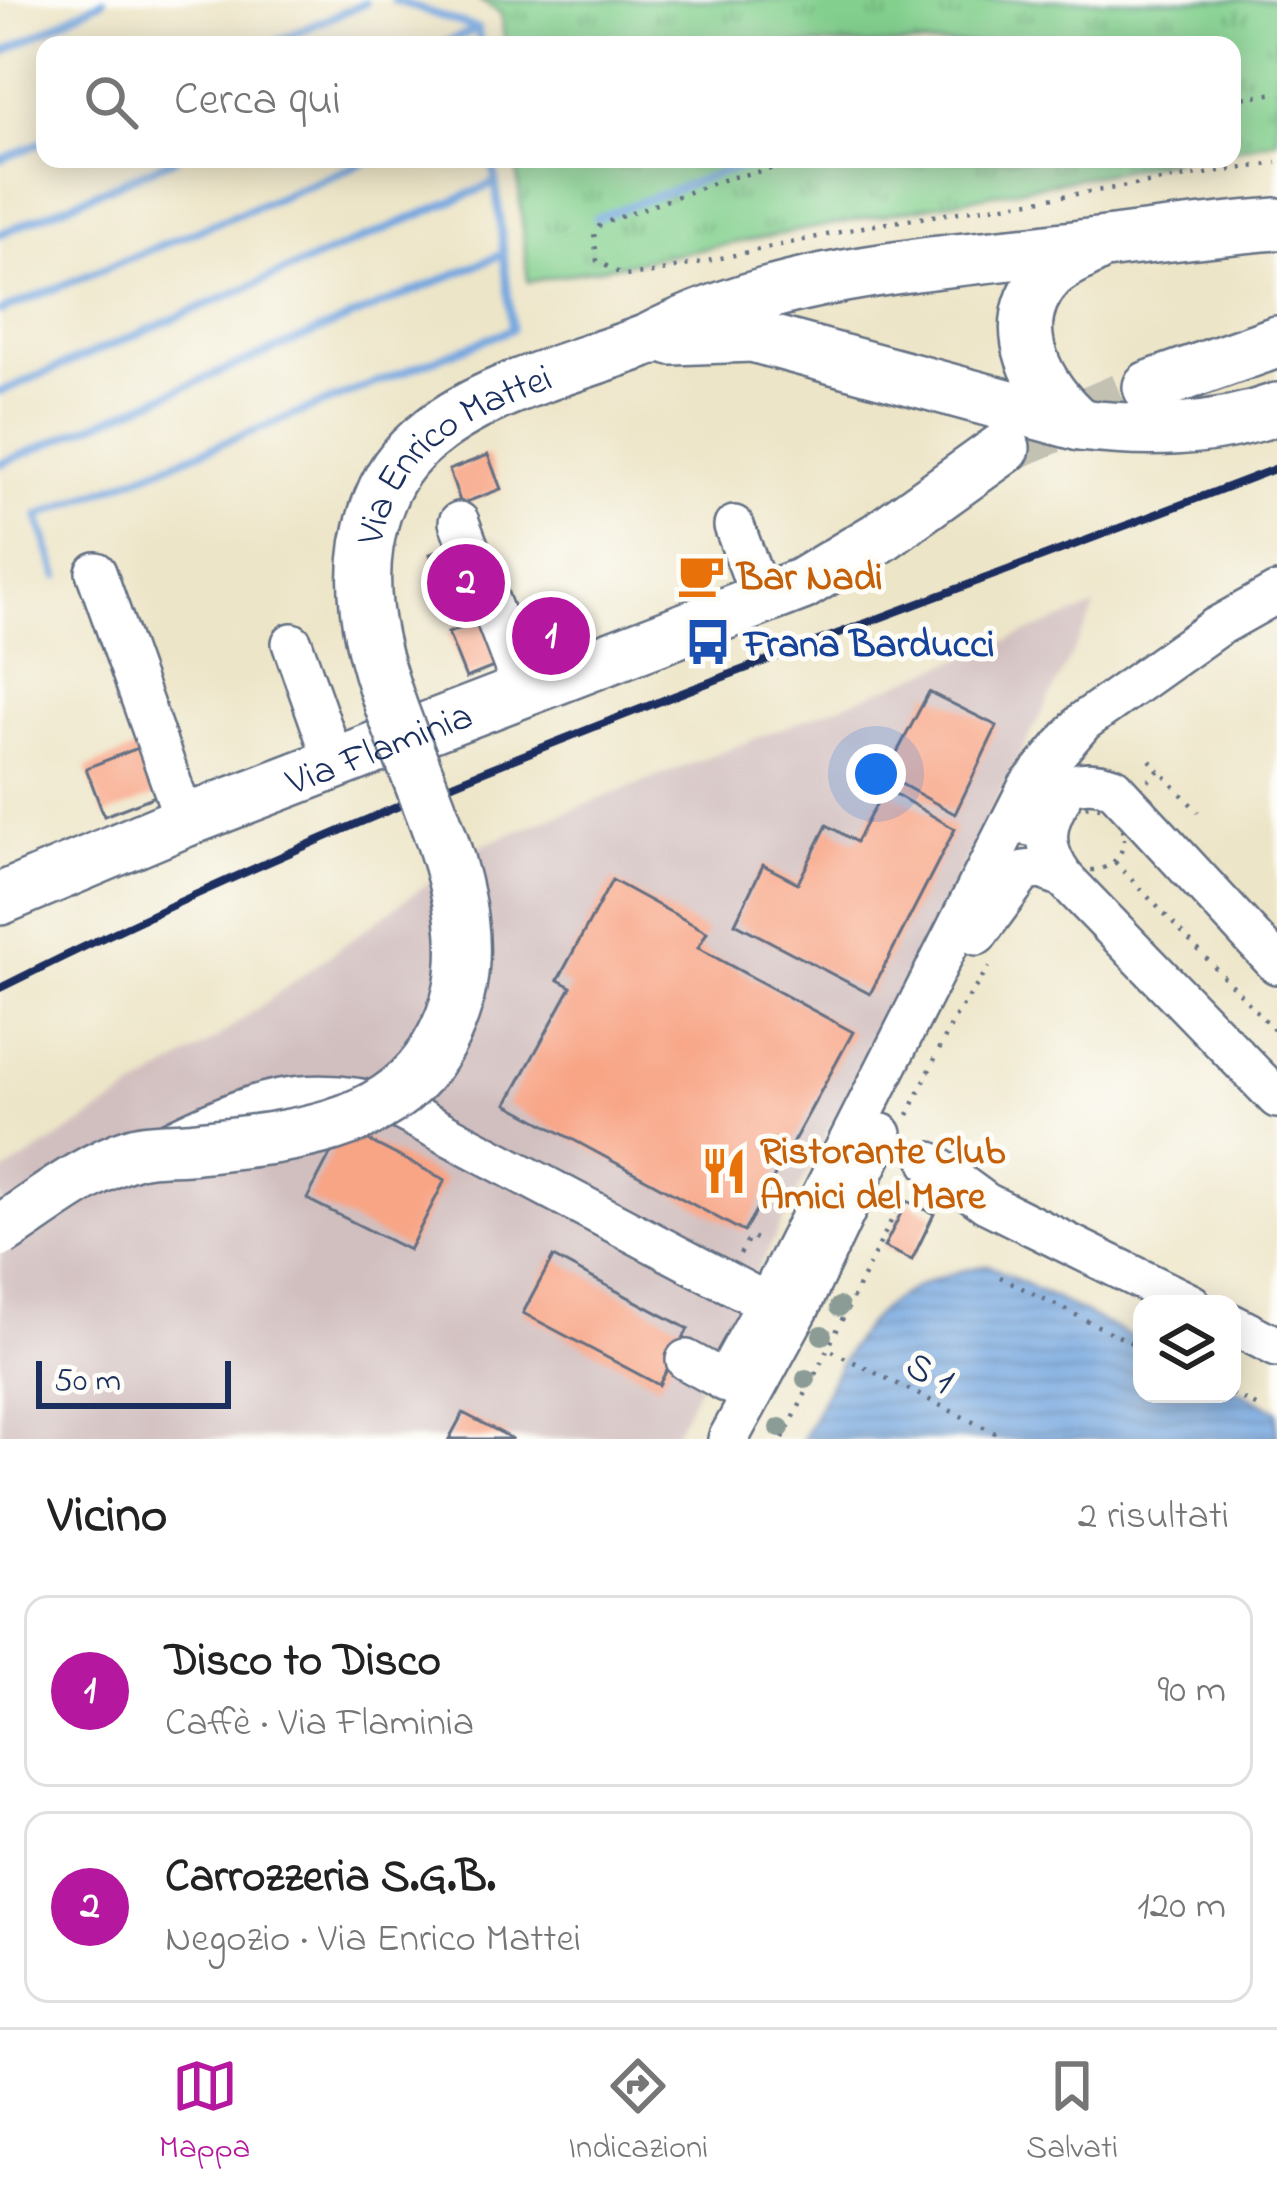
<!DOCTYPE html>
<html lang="it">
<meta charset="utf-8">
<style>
body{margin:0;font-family:"Indie Flower",sans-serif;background:#f2f2f2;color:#222}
.controls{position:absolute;right:36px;bottom:36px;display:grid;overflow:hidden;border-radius:24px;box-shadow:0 6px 30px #0003}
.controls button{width:108px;height:108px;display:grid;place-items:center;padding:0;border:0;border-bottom:3px solid #e0e0e0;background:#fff;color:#222;font:60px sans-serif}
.scale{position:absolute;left:36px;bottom:30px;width:195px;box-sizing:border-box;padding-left:12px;border:6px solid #1b2f5e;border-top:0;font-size:33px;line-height:42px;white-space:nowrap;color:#1b2f5e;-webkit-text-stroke:9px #fdfcf7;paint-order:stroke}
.you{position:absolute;left:876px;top:774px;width:42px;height:42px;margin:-30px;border:9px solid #fff;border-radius:50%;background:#1a73e8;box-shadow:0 0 0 18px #1a73e833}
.badge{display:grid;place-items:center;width:78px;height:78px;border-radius:50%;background:#b5179e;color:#fff;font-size:39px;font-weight:700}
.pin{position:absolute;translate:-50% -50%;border:6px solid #fff;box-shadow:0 3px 12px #0006}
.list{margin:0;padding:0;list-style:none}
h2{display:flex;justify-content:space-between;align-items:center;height:156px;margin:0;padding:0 48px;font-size:51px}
h2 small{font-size:39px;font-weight:400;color:#767676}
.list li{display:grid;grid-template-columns:78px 1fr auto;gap:36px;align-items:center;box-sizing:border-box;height:192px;margin:0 24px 24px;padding:0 24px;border:3px solid #e0e0e0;border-radius:24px}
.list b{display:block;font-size:45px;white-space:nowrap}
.list p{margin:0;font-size:39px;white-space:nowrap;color:#767676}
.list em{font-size:39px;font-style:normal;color:#767676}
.icon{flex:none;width:66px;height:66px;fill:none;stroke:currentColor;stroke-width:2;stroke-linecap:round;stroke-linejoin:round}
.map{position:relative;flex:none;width:1277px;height:1439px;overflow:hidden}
.search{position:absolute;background:#fff;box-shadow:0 6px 30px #0003;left:36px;right:36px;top:36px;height:132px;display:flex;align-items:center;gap:30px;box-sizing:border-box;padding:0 42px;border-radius:24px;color:#767676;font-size:45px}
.sheet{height:588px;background:#fff}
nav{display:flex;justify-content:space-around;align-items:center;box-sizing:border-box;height:168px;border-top:3px solid #e0e0e0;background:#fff;font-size:33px;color:#767676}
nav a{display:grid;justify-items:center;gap:6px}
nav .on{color:#b5179e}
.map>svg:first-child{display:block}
.industrial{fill:#d1bfbf}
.grass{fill:url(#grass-tufts);stroke:#4f8076;stroke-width:3}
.water{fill:url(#water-rules);stroke:#476a9e;stroke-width:3}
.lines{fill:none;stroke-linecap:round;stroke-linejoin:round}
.stream{stroke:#73a6df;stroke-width:8}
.building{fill:#f8a586}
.major-tunnel{stroke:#c3c1b2;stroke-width:51;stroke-dasharray:51 26;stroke-linecap:butt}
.minor-casing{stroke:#646f83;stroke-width:44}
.major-casing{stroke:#646f83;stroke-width:56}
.path{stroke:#646f83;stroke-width:4.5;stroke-dasharray:3 9;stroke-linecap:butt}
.minor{stroke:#fff;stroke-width:39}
.major{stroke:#fff;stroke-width:51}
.rail{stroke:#1b2f5e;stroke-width:8}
.major-bridge-casing{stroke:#646f83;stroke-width:56;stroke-linecap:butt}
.major-bridge{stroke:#fff;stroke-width:51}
.tree{fill:#8b9b95}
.labels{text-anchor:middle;stroke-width:10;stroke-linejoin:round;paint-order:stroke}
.street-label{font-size:39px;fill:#1b2f5e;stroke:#fdfcf7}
.food-label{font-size:39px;font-weight:bold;fill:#c56008;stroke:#fdfcf7;text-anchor:start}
.transit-label{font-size:39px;font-weight:bold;fill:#164399;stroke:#fdfcf7;text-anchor:start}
</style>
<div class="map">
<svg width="1277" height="1439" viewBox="0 0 1277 1439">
<defs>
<pattern id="grass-tufts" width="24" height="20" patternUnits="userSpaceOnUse" patternTransform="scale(3)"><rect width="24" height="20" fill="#83d08e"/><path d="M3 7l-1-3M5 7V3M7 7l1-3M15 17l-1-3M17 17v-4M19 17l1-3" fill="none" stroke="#6aa977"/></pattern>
<pattern id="water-rules" width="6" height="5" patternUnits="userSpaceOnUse" patternTransform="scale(3)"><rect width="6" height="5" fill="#73a6df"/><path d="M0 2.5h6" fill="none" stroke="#5e88b8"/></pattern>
</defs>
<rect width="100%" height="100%" fill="#fdfcf7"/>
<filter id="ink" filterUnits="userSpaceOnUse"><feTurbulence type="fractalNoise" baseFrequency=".00833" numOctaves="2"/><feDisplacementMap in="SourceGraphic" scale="24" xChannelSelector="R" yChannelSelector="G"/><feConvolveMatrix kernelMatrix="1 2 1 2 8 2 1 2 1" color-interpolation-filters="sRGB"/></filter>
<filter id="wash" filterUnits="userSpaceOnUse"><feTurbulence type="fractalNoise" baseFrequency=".004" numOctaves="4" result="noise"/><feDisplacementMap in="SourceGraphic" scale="48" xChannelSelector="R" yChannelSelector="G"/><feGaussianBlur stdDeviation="2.7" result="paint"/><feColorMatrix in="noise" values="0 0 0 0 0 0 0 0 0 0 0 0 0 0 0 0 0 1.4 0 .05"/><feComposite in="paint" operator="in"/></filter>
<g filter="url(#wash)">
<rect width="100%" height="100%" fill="#ede5c7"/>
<polygon class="industrial" points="1096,606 672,1439 0,1439 0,1175 216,1039 477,847"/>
<g class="grass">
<polygon points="479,0 1277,0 1277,140 1232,149 1232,45 505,45 501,13"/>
<polygon points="516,159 1179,159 528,282"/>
</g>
<path class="water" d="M988,1265L1142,1342V1394H1232V1388L1277,1411V1439H803C854,1336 866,1289 988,1265Z"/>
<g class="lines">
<g class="stream">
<polyline points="394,0 478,29 480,45"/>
<polyline points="268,45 365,3"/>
<polyline points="440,45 477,29"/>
<polyline points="0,54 103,0"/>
<polyline points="0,160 45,141"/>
<polyline points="596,218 719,173 786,159"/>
<polyline points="0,234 175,159"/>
<polyline points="0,311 373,159"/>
<polyline points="0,392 495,183"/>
<polyline points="0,464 503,254"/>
<polyline points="58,576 38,516 512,329 493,159"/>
</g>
</g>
<g id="blocks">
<g class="building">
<polygon points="488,455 501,489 461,504 449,470"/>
<polygon points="460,542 488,616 458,627 430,554"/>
<polygon points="487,618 504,663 466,678 448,633"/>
<polygon points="929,692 997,726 955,814 885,775"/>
<polygon points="148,744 166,792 104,816 86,768"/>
<polygon points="885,788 955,829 870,994 735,923 763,865 798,883 827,825 856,842"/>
<polygon points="612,880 707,932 698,948 853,1032 744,1232 507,1104 571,987 558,980"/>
<polygon points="344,1128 445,1180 409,1250 307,1199"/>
<polygon points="907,1201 934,1214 912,1260 884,1247"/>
<polygon points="553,1257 688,1329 659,1385 523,1313"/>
<polygon points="463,1413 513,1439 449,1439"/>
</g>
</g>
</g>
<g filter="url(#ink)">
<use href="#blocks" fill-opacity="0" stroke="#646f83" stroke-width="3"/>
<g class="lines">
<polyline class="major-tunnel" points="1004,448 1149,387"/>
<defs>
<g id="minor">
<polyline points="459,522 524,692"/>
<polyline points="734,526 762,601"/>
<polyline points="96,572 185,821"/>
<polyline points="292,643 335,764"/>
<path d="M1060,800C1042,829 1044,850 1063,877L1277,1098"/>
<path d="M1029,826C1046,791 1075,773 1113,787L1277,964"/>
<polyline points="977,935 1024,871 1041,869 1063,877"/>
<path d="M168,1142C250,1102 307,1079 397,1108L767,1303L1028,787L1084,721L1215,628L1277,593"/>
<polyline points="930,1162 986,1203 1191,1304"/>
<polyline points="1232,1324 1277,1347"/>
<polyline points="686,1360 745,1392"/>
<polyline points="724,1381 767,1303"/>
<polyline points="728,1439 799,1309 882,1134"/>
</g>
<g id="major">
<path d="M672,339L752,336L1080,425C1148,433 1212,432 1277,409"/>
<path d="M648,340C770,276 903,266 1039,251C1119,242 1197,230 1277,224"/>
<polyline points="1149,387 1277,342"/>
<path d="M1080,425C1039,391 1002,326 1047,277C1058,264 1080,256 1095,247"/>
<path id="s1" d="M0,899L185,821L802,584L880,537L1004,448"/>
</g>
</defs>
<use href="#minor" class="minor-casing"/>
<use href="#major" class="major-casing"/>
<g class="path">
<polyline points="1232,99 1277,93"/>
<polyline points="818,159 728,178 601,224 594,232 597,261 625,276 652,273 868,226 1277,163"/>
<polyline points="1150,760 1159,770"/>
<polyline points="1148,781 1159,770 1198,812"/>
<circle cx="1092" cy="838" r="32"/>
<polyline points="1115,862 1277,1033"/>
<polyline points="908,1115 953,1021 989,967"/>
<polyline points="740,1254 750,1236 756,1239"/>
<polyline points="1000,1277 1142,1348"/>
<polyline points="832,1351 1007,1439"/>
<polyline points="1232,1394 1262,1409"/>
<polyline points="783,1439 897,1209 897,1183"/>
</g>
<use href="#minor" class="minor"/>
<use href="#major" class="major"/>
<path class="rail" d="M0,988C411,781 849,633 1277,468"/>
<defs>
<g id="major-bridge">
<path id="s2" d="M0,1231C42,1204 86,1168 134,1153C153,1147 177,1150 197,1147C276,1138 377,1133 428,1061C550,889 313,697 375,513C386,479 402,455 431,433C490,386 577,367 648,340"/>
</g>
</defs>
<use href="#major-bridge" class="major-bridge-casing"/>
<use href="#major-bridge" class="major-bridge"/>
</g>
<g class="tree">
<circle cx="839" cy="1307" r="10"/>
<circle cx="822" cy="1335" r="10"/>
<circle cx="806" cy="1379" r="10"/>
<circle cx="780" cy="1428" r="10"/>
</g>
</g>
<defs>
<symbol id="cafe-bare" viewBox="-9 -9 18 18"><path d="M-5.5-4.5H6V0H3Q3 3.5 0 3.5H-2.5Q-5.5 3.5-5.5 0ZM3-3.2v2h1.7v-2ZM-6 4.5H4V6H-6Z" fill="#e8710a" stroke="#fdfcf7" stroke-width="2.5" paint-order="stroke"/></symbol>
<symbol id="bus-bare" viewBox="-9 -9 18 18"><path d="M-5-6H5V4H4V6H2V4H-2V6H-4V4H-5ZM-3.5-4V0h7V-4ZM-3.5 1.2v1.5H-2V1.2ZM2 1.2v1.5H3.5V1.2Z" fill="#1a4fb4" stroke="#fdfcf7" stroke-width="2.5" paint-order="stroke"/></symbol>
<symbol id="restaurant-bare" viewBox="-9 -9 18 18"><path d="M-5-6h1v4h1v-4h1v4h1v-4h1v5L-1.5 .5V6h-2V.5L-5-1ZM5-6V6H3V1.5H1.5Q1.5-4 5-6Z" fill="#e8710a" stroke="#fdfcf7" stroke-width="2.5" paint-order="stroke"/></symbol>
</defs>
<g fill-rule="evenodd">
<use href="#cafe-bare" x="668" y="542" width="66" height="66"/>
<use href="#bus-bare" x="675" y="609" width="66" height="66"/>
<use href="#restaurant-bare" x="691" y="1138" width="66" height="66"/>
</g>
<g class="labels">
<g class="street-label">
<text dy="14" stroke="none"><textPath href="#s2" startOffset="1146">Via Enrico Mattei</textPath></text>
<text dy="14" stroke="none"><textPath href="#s1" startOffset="408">Via Flaminia</textPath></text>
<text transform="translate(931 1371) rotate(27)" y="14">S 1</text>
</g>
<g class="food-label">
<text x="737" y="589">Bar Nadi</text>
<text x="760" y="1163">Ristorante Club<tspan x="760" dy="45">Amici del Mare</tspan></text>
</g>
<g class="transit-label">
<text x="744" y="656">Frana Barducci</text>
</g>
</g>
</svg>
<div class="controls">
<button><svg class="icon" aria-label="layers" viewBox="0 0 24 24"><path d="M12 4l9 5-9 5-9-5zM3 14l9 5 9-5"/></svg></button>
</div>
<div class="scale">50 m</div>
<div class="you"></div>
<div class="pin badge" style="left:551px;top:636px">1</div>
<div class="pin badge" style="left:466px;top:583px">2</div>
<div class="search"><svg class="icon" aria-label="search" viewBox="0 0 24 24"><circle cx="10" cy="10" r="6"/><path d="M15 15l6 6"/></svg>Cerca qui</div>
</div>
<section class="sheet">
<h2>Vicino<small>2 risultati</small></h2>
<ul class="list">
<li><span class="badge">1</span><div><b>Disco to Disco</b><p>Caffè · Via Flaminia</p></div><em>90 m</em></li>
<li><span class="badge">2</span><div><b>Carrozzeria S.G.B.</b><p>Negozio · Via Enrico Mattei</p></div><em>120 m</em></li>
</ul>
</section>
<nav>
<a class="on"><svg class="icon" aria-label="map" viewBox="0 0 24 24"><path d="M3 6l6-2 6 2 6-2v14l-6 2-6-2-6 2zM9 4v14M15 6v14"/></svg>Mappa</a>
<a><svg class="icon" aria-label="directions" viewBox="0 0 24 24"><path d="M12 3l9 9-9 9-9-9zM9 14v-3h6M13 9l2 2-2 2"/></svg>Indicazioni</a>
<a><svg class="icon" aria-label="saved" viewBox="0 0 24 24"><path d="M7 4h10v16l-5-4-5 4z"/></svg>Salvati</a>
</nav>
